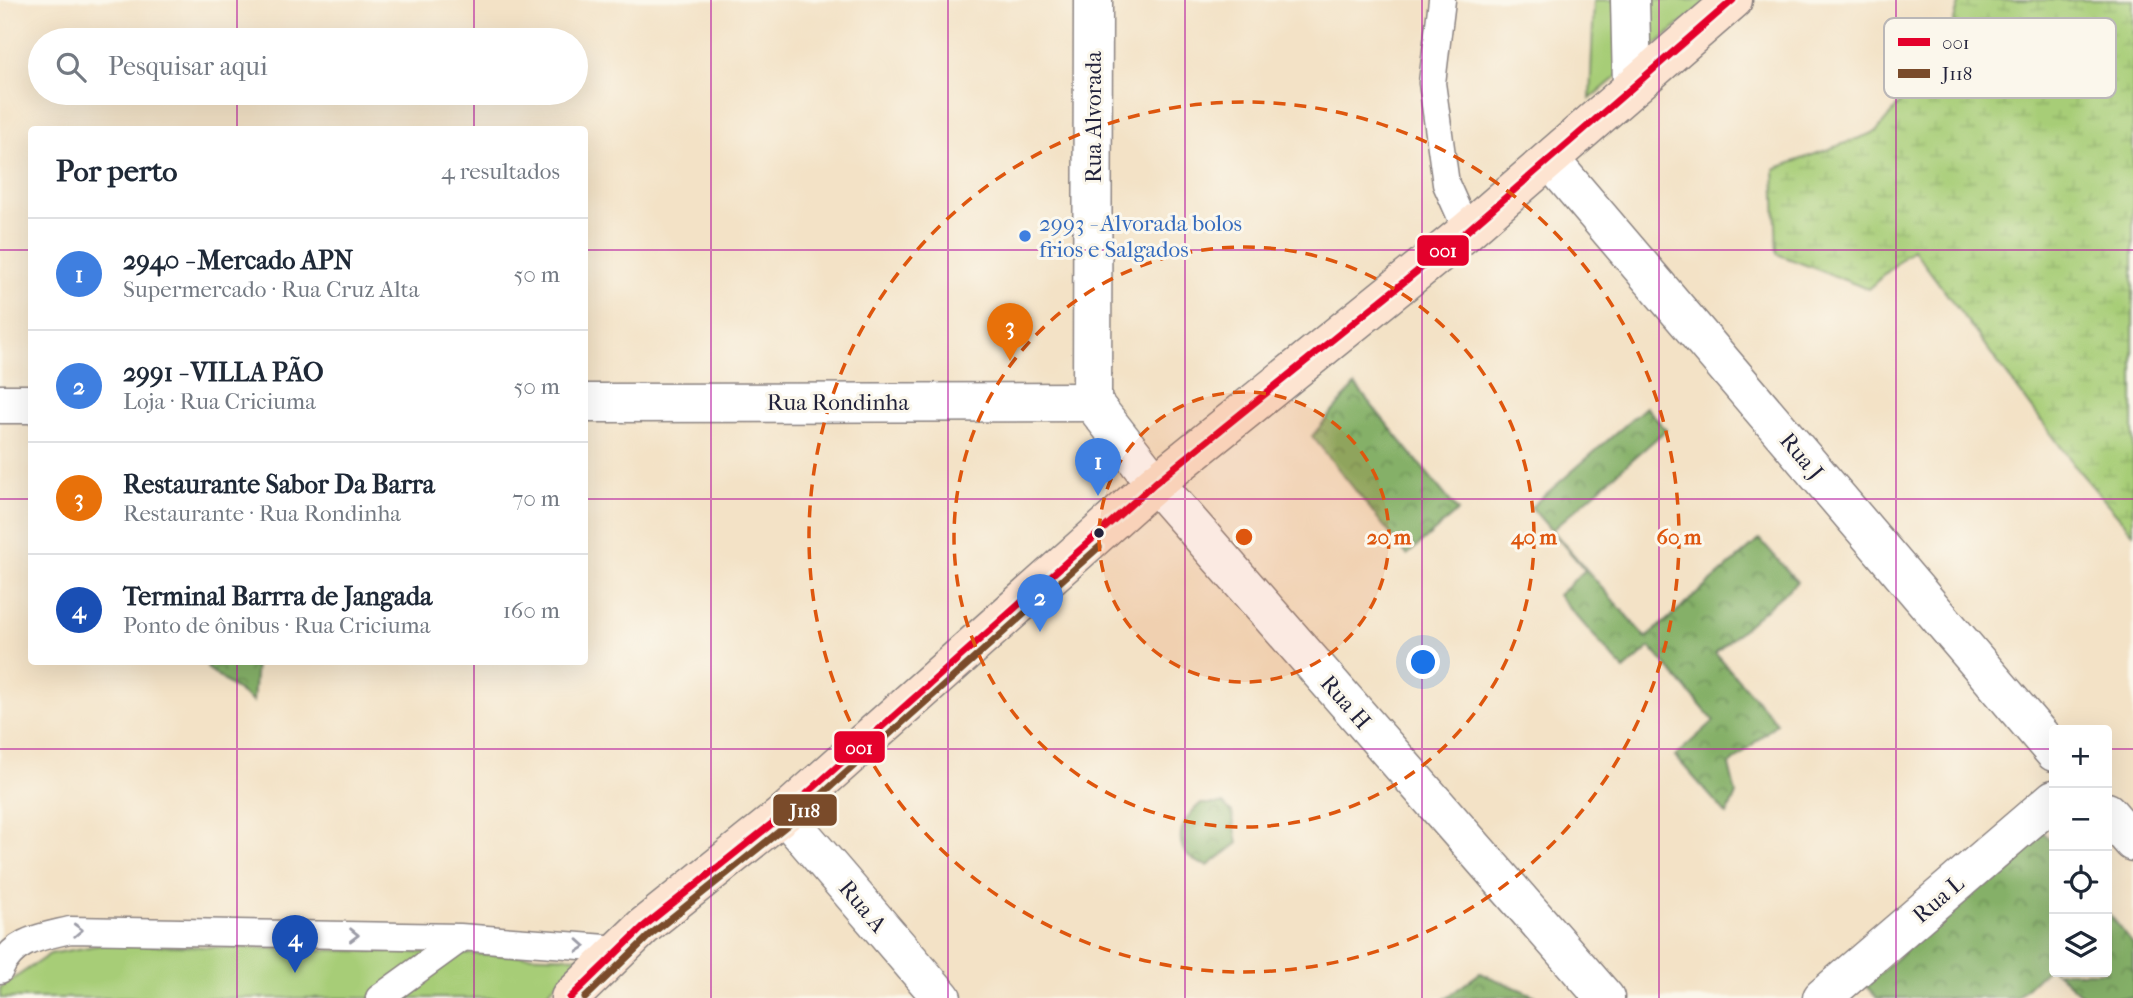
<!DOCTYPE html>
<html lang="pt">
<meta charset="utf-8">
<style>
body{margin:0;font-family:"IM FELL French Canon",serif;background:#f6f6f7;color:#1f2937}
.controls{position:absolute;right:21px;bottom:21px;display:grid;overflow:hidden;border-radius:7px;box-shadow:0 7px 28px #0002}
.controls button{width:63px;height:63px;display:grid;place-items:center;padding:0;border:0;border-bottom:2px solid #e0e1e3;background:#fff;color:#1f2937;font:35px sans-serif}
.you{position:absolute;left:1424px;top:663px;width:24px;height:24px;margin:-18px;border:5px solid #fff;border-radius:50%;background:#1a73e8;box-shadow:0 0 0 10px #1a73e833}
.badge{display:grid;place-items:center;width:46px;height:46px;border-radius:50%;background:#7c3aed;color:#fff;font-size:23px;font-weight:700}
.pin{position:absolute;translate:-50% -58px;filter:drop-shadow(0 2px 4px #0008)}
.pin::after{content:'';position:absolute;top:37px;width:24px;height:21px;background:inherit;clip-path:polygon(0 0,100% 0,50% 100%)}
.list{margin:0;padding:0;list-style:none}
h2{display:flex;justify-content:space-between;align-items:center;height:91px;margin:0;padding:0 28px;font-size:30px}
h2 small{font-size:23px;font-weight:400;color:#747a83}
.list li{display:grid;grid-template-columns:46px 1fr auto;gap:21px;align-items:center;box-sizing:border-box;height:112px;padding:0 28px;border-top:2px solid #e0e1e3}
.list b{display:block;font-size:26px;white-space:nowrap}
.list p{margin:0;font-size:23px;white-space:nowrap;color:#747a83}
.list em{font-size:23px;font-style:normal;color:#747a83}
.icon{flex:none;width:38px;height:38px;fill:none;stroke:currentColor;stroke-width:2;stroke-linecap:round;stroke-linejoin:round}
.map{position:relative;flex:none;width:2133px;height:998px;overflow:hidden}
.search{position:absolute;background:#fff;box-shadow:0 7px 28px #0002;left:28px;top:28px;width:560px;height:77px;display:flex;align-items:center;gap:18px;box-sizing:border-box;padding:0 24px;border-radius:38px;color:#747a83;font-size:26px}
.panel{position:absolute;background:#fff;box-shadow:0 7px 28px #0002;left:28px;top:126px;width:560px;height:539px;border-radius:7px}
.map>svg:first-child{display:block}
.forest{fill:url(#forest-crowns);stroke:#546952;stroke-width:2}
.wetland{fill:url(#wetland-marsh);stroke:#647859;stroke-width:2}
.park{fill:#a7cd77;stroke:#647859;stroke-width:2}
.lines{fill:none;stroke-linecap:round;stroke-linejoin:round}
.service-casing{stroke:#8a8280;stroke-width:29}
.minor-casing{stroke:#8a8280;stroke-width:41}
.secondary-casing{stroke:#8a8280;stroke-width:41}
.service{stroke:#fff;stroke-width:26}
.minor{stroke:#fff;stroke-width:38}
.secondary{stroke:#fde4d1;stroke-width:38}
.bus-1-casing{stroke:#fbf7ec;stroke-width:12}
.bus-2-casing{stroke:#fbf7ec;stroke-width:12}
.bus-1{stroke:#e4002b;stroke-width:7}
.bus-2{stroke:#7a4b2a;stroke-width:7}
.oneway{stroke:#9c9ca7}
.grid{fill:none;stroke:#b5179e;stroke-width:2;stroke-opacity:0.55}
.ring{fill:none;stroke:#de560e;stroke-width:3.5;stroke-dasharray:12 9}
.shop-dot{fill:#3f7fe0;stroke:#fbf7ec;stroke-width:2.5}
.bus-dot{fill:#22223b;stroke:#fbf7ec;stroke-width:2.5}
.labels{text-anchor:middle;stroke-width:6;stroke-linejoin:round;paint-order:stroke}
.street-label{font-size:23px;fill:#22223b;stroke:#fbf7ec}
.shop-label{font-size:23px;fill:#366cbe;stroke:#fbf7ec;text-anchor:start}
.key{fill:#fbf7ec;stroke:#bab7b7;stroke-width:2}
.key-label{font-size:19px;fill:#22223b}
.centre{fill:#de560e;stroke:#fbf7ec;stroke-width:3.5}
.ring-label{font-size:21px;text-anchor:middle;font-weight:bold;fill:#de560e;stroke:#fbf7ec;stroke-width:6;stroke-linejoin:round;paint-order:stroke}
.line-badge{stroke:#fbf7ec;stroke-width:2.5}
.badge-label{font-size:19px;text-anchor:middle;font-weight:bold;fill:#fff}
</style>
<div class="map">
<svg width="2133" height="998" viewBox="0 0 2133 998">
<defs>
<pattern id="forest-crowns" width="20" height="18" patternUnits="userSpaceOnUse" patternTransform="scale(1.75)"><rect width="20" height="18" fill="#85b068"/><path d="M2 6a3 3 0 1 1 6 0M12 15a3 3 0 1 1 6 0" fill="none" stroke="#6c8f57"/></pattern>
<pattern id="wetland-marsh" width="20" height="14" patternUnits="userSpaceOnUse" patternTransform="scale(1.75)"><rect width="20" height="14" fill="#a7cd77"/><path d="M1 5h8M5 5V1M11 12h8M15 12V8" fill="none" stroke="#8fb068"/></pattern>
</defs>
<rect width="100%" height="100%" fill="#fbf7ec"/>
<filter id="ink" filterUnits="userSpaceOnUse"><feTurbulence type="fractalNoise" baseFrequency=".0143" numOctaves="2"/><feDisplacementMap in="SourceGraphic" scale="14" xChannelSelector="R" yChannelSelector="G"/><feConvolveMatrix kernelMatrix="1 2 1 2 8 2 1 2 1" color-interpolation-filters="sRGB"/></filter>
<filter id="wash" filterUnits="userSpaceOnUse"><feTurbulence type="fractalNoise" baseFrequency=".00686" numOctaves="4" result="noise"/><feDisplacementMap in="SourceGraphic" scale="28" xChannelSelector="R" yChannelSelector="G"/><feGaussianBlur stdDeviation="1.57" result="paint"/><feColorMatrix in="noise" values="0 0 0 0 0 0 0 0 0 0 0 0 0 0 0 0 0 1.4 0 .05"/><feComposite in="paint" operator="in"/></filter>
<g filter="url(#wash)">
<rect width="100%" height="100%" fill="#f3e2c6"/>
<g class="forest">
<polygon points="1355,385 1458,511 1407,555 1312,436"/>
<polygon points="1646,407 1666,430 1552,530 1646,638 1760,539 1797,582 1715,653 1777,723 1729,765 1736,794 1727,815 1675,756 1714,721 1650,647 1624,670 1558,595 1585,570 1531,507"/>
<polygon points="208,662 256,662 253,702 207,668"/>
<path d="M1200,804H1223L1232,813L1238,843L1208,866C1171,856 1175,825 1200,804Z"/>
<polygon points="2040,828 2054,846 2054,970 2050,966 2016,998 1877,998 1866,986"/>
<polygon points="2107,911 2133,944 2133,998 2085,998 2056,972 2107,972"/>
<polygon points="1480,973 1536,996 1446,998"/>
</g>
<polygon class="wetland" points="1960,0 2133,0 2133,533 2079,471 1913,249 1868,289 1777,254 1774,169 1876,132 1946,47"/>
<g class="park">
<polygon points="1594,0 1709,0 1590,99"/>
<polygon points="105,944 581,957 543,998 0,998 0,988 50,954"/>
</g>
</g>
<g filter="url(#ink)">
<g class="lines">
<defs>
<g id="service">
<polyline points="1442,0 1432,83 1446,184 1467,231"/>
<path d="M0,970C13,940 41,937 70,930L460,937L620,949"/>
<polyline points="379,998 462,938"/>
</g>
<g id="minor">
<polyline points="1630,0 1632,85"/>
<polyline points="1551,161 2054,752"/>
<polyline points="1092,402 1155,483 1605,998"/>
<polyline points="1092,402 1093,0"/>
<polyline points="584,403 1092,402"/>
<polyline points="0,404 32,404"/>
<polyline points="2107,812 2133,842"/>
<polyline points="784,814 942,998"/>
<polyline points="1822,998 2054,799"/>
</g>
<polyline id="secondary" points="570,998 643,927 784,814 1155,483 1467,231 1733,0"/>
</defs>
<use href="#service" class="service-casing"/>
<use href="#minor" class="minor-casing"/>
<use href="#secondary" class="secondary-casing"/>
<use href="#service" class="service"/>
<use href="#minor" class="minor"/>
<use href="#secondary" class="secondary"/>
<defs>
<polyline id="bus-1" points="570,998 643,927 784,814 1155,483 1467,231 1733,0"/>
<polyline id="bus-2" points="585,998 650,935 791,822 1099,547"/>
</defs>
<use href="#bus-1" class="bus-1-casing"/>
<use href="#bus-2" class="bus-2-casing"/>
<use href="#bus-1" class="bus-1"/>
<use href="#bus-2" class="bus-2"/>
</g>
<defs><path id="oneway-chevron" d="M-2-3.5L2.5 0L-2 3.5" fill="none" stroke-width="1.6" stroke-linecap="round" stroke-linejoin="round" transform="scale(1.75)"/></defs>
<g class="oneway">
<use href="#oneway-chevron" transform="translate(78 930) rotate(-2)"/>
<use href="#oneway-chevron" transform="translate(354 935) rotate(1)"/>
<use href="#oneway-chevron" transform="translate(581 946) rotate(4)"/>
</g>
</g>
<path class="grid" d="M237,0V40M474,0V40M711,0V998M948,0V998M1185,0V998M1422,0V998M1659,0V998M1896,0V998M237,93V130M474,93V130M0,250H32M584,250H2133M0,499H32M584,499H2133M237,662V998M474,662V998M0,749H2054M2107,749H2133"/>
<circle cx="1244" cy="537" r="145" fill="#de560e" fill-opacity=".12"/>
<g class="ring">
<circle cx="1244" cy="537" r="145"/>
<circle cx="1244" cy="537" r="290"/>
<circle cx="1244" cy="537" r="435"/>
</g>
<circle class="shop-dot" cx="1025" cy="236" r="7"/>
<circle class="bus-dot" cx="1099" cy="533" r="6"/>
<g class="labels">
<g class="street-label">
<text transform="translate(1093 117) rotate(-90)" y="8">Rua Alvorada</text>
<text x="838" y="410">Rua Rondinha</text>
<text transform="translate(1802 456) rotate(50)" y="8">Rua J</text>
<text transform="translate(1346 702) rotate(49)" y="8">Rua H</text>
<text transform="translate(1938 899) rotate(-41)" y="8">Rua L</text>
<text transform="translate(863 906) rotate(50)" y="8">Rua A</text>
</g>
<g class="shop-label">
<text x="1039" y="231">2993 - Alvorada bolos<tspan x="1039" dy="26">frios e Salgados</tspan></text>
</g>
</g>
<rect x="1884" y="18" width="232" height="80" rx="10" class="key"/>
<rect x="1898" y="38" width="32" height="8" fill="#e4002b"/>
<rect x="1898" y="69" width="32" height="9" fill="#7a4b2a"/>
<g class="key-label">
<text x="1942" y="49">001</text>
<text x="1942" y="80">J118</text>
</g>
<circle cx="1244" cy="537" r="10" class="centre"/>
<g class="ring-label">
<text x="1389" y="544">20 m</text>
<text x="1534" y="544">40 m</text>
<text x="1679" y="544">60 m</text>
</g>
<g class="line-badge">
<rect x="1416" y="234" width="54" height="33" rx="7" fill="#e4002b"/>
<rect x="833" y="730" width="53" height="34" rx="7" fill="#e4002b"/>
<rect x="772" y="793" width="66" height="34" rx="7" fill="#7a4b2a"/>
</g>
<g class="badge-label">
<text x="1443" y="257">001</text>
<text x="859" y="754">001</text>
<text x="805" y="817">J118</text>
</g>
</svg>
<div class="controls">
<button>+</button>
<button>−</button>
<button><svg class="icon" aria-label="locate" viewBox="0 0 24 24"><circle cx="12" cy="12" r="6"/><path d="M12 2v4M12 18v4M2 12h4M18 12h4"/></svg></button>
<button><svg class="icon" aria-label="layers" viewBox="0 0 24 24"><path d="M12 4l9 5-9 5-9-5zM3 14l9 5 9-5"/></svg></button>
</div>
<div class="you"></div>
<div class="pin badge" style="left:1098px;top:496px;background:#3f7fe0">1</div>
<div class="pin badge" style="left:1040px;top:632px;background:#3f7fe0">2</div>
<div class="pin badge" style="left:1010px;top:361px;background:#e8710a">3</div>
<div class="pin badge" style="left:295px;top:973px;background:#1a4fb4">4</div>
<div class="search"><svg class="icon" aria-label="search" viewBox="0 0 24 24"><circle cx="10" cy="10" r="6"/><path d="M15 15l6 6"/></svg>Pesquisar aqui</div>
<section class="panel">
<h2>Por perto<small>4 resultados</small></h2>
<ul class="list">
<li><span class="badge" style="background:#3f7fe0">1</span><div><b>2940 - Mercado APN</b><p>Supermercado · Rua Cruz Alta</p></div><em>50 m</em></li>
<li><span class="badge" style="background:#3f7fe0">2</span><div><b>2991 - VILLA PÃO</b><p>Loja · Rua Criciuma</p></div><em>50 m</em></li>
<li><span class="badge" style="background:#e8710a">3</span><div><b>Restaurante Sabor Da Barra</b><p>Restaurante · Rua Rondinha</p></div><em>70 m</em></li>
<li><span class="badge" style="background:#1a4fb4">4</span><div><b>Terminal Barrra de Jangada</b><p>Ponto de ônibus · Rua Criciuma</p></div><em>160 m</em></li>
</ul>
</section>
</div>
